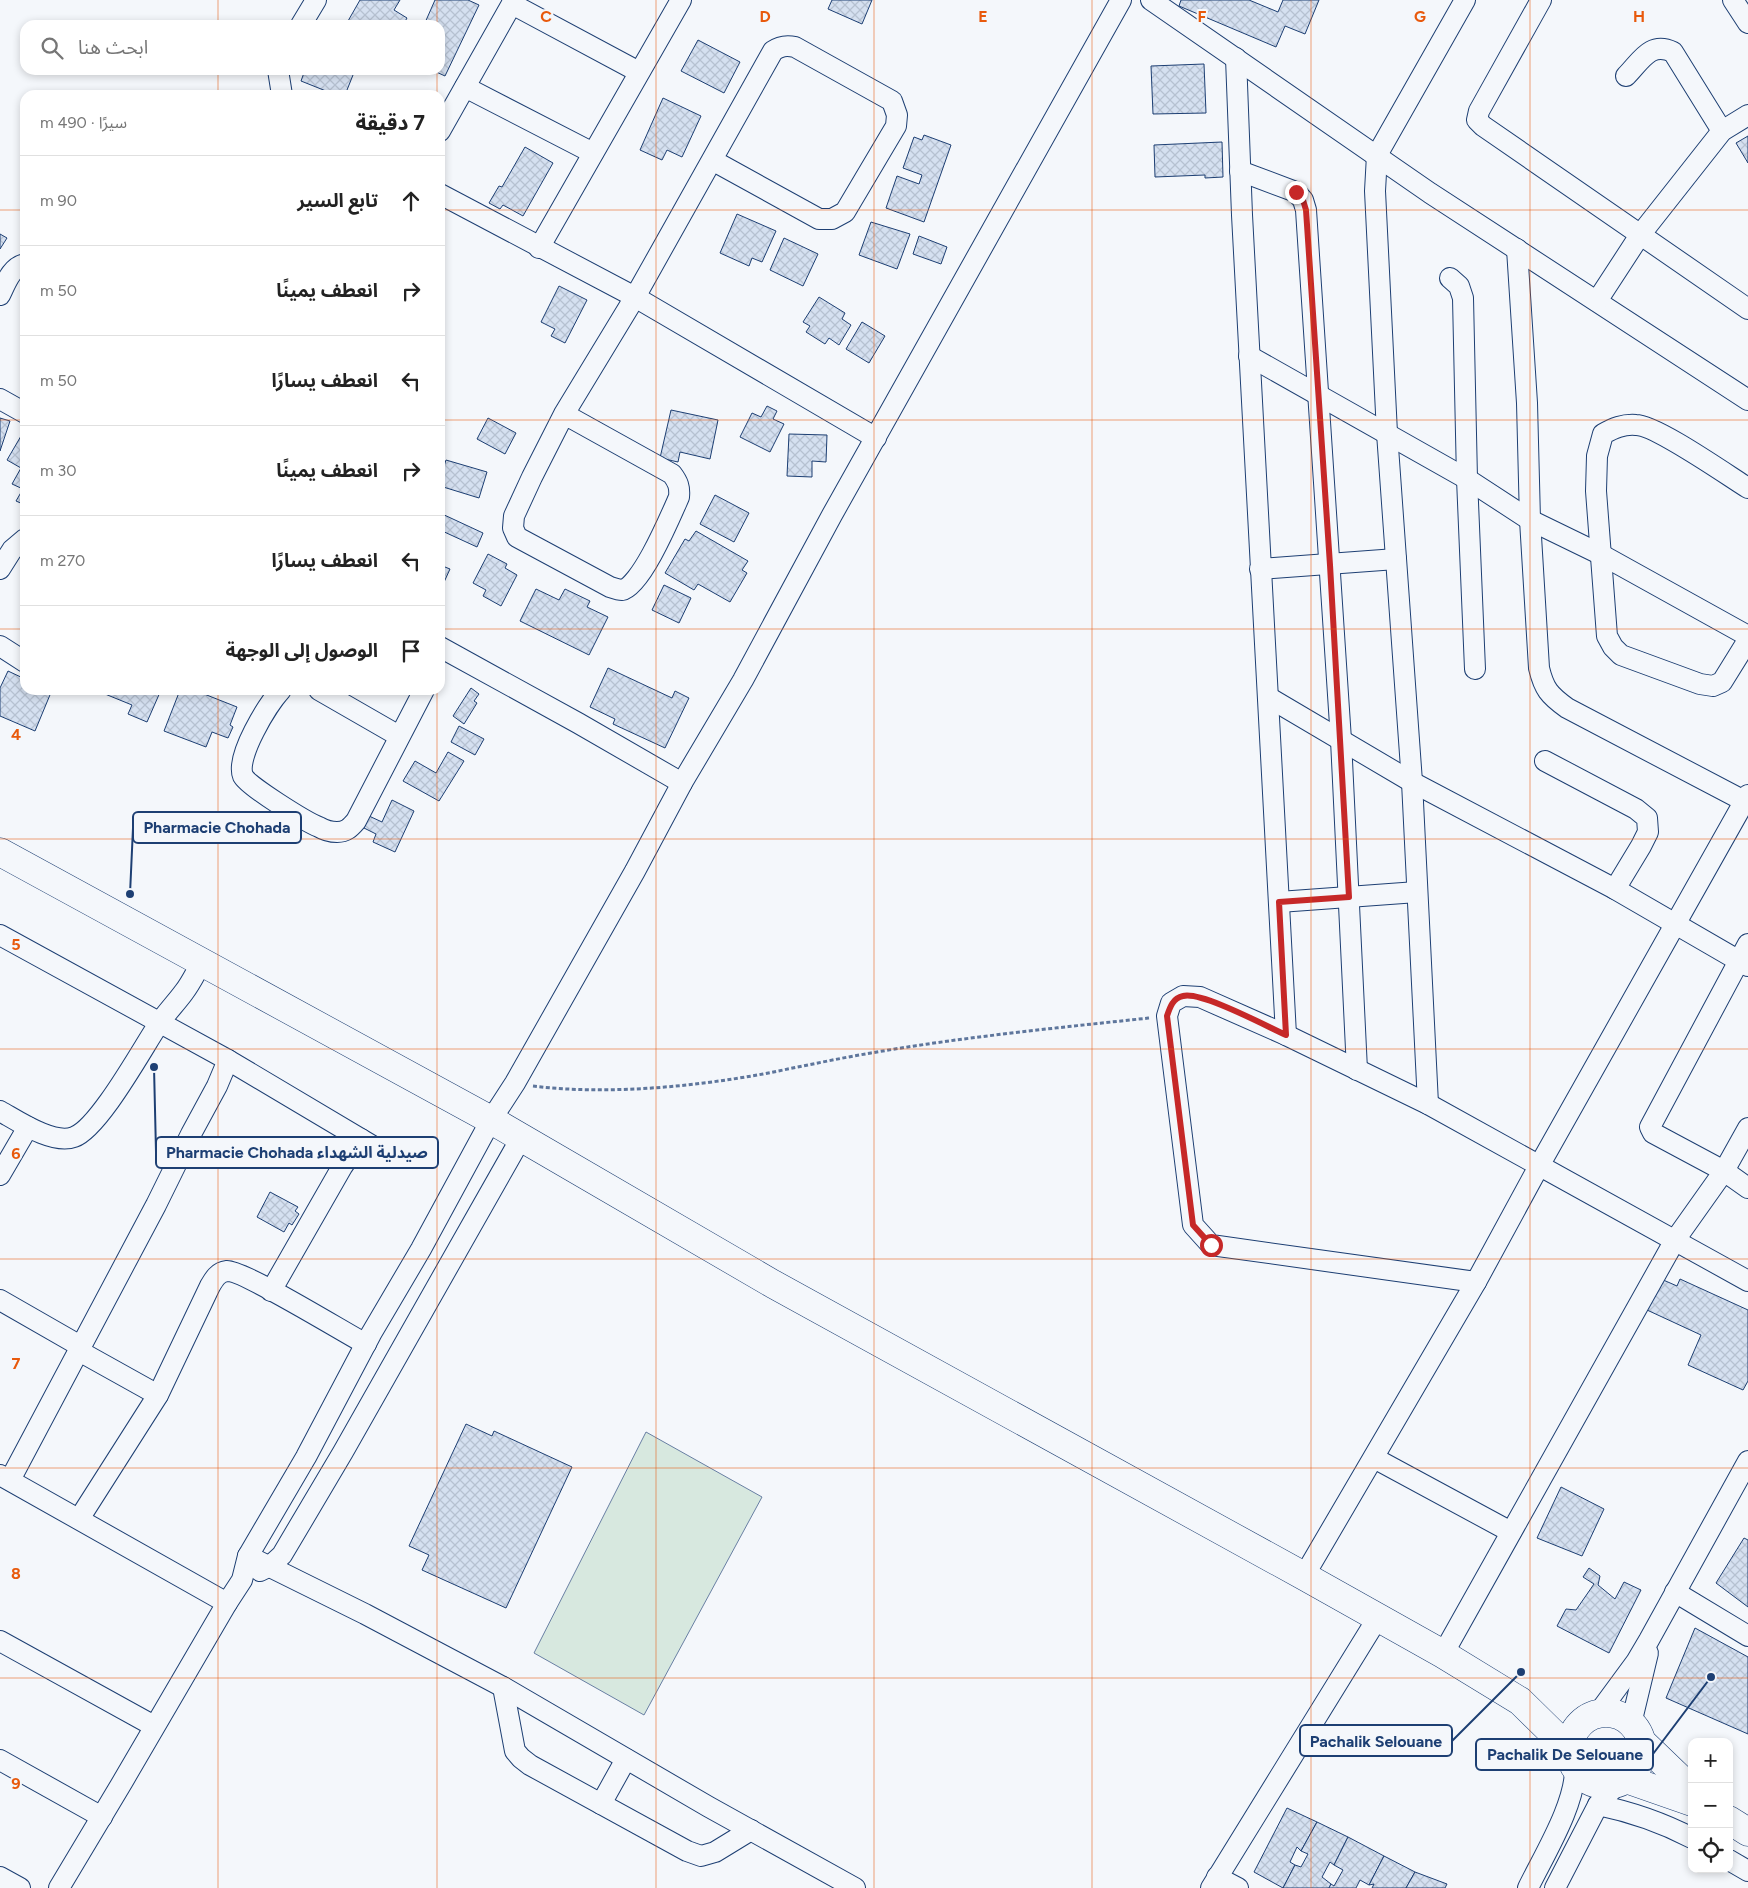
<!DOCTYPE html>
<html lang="ar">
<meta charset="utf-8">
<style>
body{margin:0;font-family:Figtree,"Noto Sans Arabic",sans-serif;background:#f2f2f2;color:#222;direction:rtl}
.controls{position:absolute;right:15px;bottom:15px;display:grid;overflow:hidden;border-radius:10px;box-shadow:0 2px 8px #0003}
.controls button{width:45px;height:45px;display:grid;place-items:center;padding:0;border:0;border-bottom:1px solid #e0e0e0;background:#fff;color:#222;font:25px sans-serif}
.stop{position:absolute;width:15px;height:15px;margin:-11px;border:4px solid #c62828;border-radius:50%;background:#fff}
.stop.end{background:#c62828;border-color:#fff;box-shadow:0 1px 5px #0008}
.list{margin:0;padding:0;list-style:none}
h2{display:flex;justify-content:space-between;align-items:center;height:65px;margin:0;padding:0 20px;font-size:21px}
h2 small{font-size:16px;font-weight:400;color:#767676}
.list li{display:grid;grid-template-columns:32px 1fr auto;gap:15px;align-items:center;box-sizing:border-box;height:90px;padding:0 20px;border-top:1px solid #e0e0e0}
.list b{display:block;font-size:19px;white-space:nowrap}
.list em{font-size:16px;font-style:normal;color:#767676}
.icon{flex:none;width:28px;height:28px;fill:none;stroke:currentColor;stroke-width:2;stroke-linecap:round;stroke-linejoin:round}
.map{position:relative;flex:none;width:1748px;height:1888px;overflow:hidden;direction:ltr}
.search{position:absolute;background:#fff;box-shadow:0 2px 8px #0003;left:20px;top:20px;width:425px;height:55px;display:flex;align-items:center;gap:12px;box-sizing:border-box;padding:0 18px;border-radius:15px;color:#767676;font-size:19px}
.panel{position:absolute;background:#fff;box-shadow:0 2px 8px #0003;left:20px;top:90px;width:425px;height:605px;border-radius:15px;direction:rtl}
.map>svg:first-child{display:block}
.grass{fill:#d7e8df;stroke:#687fa3}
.building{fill:url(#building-cross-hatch);stroke:#1d3f73}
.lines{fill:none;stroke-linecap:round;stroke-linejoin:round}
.minor-casing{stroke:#1d3f73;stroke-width:22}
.highway-casing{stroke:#1d3f73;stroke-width:29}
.path{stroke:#5e769c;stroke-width:3;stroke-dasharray:4 2.5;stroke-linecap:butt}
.minor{stroke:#f4f7fb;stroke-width:20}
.highway{stroke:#f4f7fb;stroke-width:28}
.route{stroke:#c62828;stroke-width:6}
.grid{fill:none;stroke:#e8590c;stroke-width:1;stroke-opacity:0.55}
.grid-label{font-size:16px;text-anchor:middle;font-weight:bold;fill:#e8590c;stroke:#f4f7fb;stroke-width:4;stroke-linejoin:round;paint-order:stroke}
.leader{fill:none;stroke:#1d3f73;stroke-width:2}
.callout-dot{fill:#1d3f73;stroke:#f4f7fb;stroke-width:2}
.callout{fill:#f4f7fb;stroke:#1d3f73;stroke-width:2}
.callout-label{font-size:16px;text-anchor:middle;font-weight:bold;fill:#1d3f73}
</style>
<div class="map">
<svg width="1748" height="1888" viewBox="0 0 1748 1888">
<defs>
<pattern id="building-cross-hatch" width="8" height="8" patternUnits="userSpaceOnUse" patternTransform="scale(1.25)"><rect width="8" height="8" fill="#d5e0f0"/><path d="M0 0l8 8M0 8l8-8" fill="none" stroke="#b6c1d1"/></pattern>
</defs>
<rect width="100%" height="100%" fill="#f4f7fb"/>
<polygon class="grass" points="646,1432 762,1497 644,1715 534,1653"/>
<g class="building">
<polygon points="360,0 400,0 394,10 407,18 403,25 355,25 348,21"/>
<polygon points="435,0 468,0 479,5 445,76 432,70 440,70 440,25 424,25"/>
<polygon points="832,0 872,0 862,24 828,9"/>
<polygon points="1181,0 1249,0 1278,12 1283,0 1319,0 1305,34 1285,26 1276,47 1179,6"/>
<polygon points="698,40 740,62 724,93 681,71"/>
<polygon points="1204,64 1206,113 1153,114 1151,66"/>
<polygon points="305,70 355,70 345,95 336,95 301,81"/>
<polygon points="663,98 701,116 682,157 667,150 662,160 640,150"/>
<polygon points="924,135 951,145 924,222 886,208 897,176 919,184 922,175 903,168 914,137 922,140"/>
<polygon points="1748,136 1748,163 1736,143"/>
<polygon points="1222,142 1223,177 1205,178 1205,175 1155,177 1154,145"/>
<polygon points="525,147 553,163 523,216 503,205 500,209 489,203 499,186 502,187"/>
<polygon points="737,214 776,231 762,262 752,258 749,266 720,253"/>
<polygon points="871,222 910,234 897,269 859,255"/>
<polygon points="0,234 7,238 0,249"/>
<polygon points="919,236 947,247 941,264 913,254"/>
<polygon points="784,238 818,254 803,286 770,270"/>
<polygon points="559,286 587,300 565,343 551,336 555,329 541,322"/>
<polygon points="819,297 845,313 842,319 851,325 839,345 829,338 825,344 806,332 810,326 803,322"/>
<polygon points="862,322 885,336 869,363 846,349"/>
<polygon points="767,406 777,411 773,419 784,424 770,452 740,437 752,413 761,417"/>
<polygon points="671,410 718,420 710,459 680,452 678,462 660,458"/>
<polygon points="0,418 10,421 0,451"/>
<polygon points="488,418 516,433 505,454 477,439"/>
<polygon points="789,434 827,435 826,462 812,461 812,477 787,476"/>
<polygon points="21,436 25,438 25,505 16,501 23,489 12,484 21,468 7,460"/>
<polygon points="446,460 487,472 479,498 440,486 440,479"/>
<polygon points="715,495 749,513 734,542 700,524"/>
<polygon points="440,513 483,533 477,547 440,530"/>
<polygon points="696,531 748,561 742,570 747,573 730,602 698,584 694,590 665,573 685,539 689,541"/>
<polygon points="488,554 507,564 505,568 517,575 501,606 483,596 486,590 473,583"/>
<polygon points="440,565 450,569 440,591"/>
<polygon points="664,585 691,598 679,623 652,610"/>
<polygon points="536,589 559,600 565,589 590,601 587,607 608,617 589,655 520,621"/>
<polygon points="608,668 672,698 675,691 689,698 665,748 613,724 615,719 590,707"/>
<polygon points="8,671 25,679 25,690 52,690 35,731 0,716 0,688"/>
<polygon points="471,688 479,694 474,701 477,703 464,724 453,716"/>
<polygon points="107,690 161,690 147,722 128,714 132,705 105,694"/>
<polygon points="180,690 194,690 237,707 230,725 233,727 228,738 212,732 206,747 164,731"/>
<polygon points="459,726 484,739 475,755 451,742"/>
<polygon points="448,752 464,761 439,801 403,781 415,761 436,773"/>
<polygon points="392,800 414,811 395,852 373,842 376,834 364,828 369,816 382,822"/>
<polygon points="270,1192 298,1207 295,1211 299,1214 292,1225 289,1223 284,1232 257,1217"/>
<polygon points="1661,1279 1677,1286 1680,1279 1748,1310 1748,1381 1743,1390 1688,1365 1701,1335 1647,1310"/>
<polygon points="466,1424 492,1436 494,1431 572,1467 506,1608 422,1570 429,1555 409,1546"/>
<polygon points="1561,1487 1604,1509 1582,1556 1537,1538"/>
<polygon points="1744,1538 1748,1540 1748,1607 1716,1583"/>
<polygon points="1589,1568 1600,1576 1598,1585 1615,1599 1624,1582 1641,1590 1609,1653 1557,1626 1566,1609 1576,1610 1594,1584 1583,1577"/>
<polygon points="1695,1628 1748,1657 1748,1734 1666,1698"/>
<polygon points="1287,1808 1317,1822 1301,1851 1297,1847 1290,1862 1295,1865 1283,1888 1254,1872"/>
<polygon points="1317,1822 1348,1837 1334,1865 1330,1862 1322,1877 1331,1884 1329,1888 1283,1888 1295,1865 1301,1867 1308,1854 1301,1851"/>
<polygon points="1348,1837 1384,1856 1369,1885 1360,1880 1356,1888 1329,1888 1331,1884 1334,1886 1343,1870 1334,1865"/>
<polygon points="1384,1856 1415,1872 1406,1888 1372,1888 1374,1884 1369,1885"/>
<polygon points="1415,1872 1447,1884 1445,1888 1406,1888"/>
</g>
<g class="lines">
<defs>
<g id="minor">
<polyline points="1151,0 1430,193 1748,400"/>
<polyline points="1541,0 1479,111 1477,120 1483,126 1748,309"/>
<polyline points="1733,0 1748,23"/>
<polyline points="512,4 639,72"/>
<polyline points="301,25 316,0"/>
<polyline points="1236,58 1242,215 1286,1035"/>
<polyline points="278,70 282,95"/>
<path d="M1626,76C1641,61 1650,41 1673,52L1722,131"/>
<polyline points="465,87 593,153"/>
<polyline points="440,131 514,0"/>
<polyline points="1240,171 1296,192 1303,200 1306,210 1341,740 1357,1070"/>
<polyline points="440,194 635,297 876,438"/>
<polyline points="539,248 681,0"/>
<path d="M1517,249L1527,403L1530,520L1539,668C1544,689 1549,695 1567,708L1748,803"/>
<polyline points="1450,278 1459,286 1463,298 1467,479 1475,669"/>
<path d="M0,295C6,283 11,267 25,264"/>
<polyline points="1597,301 1640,235 1722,131 1748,115"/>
<polyline points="1249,356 1467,479 1530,520 1602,555 1748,636"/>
<polyline points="0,399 25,413"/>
<path d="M564,414L672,474C678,482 680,487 679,497C671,515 641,587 622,590C619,590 613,588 610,587L517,537L513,528L514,516L532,477L564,414L635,297L773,51C780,46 786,45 795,47L892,101L897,115L896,126L845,212L832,219H819L712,160"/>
<path d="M1748,488C1727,475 1656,425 1636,425C1623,424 1614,428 1603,434L1597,456L1596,491L1607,636L1613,647L1621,655L1700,684L1713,686L1722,682L1748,640"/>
<polyline points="0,569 12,550 25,539"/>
<polyline points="1260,569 1396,559"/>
<polyline points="0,646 25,662"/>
<polyline points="440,647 578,723 682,783"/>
<path d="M281,690C268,704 235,757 243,776C248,786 306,822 319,827C324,830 331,832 337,832C346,832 350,828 356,821L424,690"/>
<polyline points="319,690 399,736"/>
<polyline points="1268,697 1412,782 1615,889 1748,966"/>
<polyline points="1545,761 1636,809 1647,818 1648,832 1641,846 1615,889"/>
<polyline points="1279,902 1417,892"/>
<polyline points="0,935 228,1060 371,1145"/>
<polyline points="1748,944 1650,1127 1653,1133 1724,1171 1748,1128"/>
<polyline points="1428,1104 1412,782 1387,433 1375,191 1377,155 1465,0"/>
<path d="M0,1111C18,1121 53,1145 74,1137C99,1128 142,1049 158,1025C166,1013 176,1003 184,992C191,983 196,972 202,962"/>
<polyline points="0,1175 28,1127"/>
<polyline points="1476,1282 1539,1166 1748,795"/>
<polyline points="271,1291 342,1167 361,1139"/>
<polyline points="0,1300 82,1347"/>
<polyline points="79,1351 158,1395"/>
<polyline points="1374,1458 1511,1532"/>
<polyline points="0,1475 227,1603"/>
<polyline points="10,1480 156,1205 191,1134 217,1086 228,1060"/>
<path d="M79,1519L158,1395L210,1286C214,1279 218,1272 227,1271C243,1270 345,1333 366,1344"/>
<polyline points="248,1556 365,1614 503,1687 709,1807 855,1888"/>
<polyline points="260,1571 270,1566 282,1555 343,1452 521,1138"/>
<polyline points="1304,1576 1476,1282 1211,1245 1193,1225 1167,1016 1171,1003 1183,996 1200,997 1286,1035 1428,1104 1748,1281"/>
<polyline points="1675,1592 1748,1636"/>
<polyline points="0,1641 154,1726"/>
<polyline points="1443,1654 1675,1240 1724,1171 1748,1188"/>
<polyline points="503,1687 515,1751 521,1758 530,1765 687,1851 701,1856 715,1852 751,1830"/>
<polyline points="1597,1715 1636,1662 1649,1640 1748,1461"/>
<polyline points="1631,1724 1648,1653"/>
<polyline points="0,1760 102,1817"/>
<polyline points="601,1804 626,1759"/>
<path d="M1598,1805C1632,1812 1661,1822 1692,1838"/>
<polyline points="1729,1860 1748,1871"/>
<polyline points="0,1877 20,1888"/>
<polyline points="1217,1877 1238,1888"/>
<polyline points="59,1888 123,1781 227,1603 242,1580 248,1556 306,1457 371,1334 421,1249 491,1120 515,1083 635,871 682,783 743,680 832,515 1121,0"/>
<polyline points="1211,1888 1377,1619"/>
<path d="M1528,1888C1544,1855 1577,1802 1575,1766"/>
<polyline points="1555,1888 1598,1805 1618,1783"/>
</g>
<g id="highway">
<polyline points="0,852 491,1120 773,1284 1304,1576 1443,1654 1520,1701 1570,1750"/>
<circle cx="1606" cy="1749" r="36"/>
<polyline points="1641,1741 1692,1790"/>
<polyline points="1626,1779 1692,1802"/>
<polyline points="1729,1820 1748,1832"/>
</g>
</defs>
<use href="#minor" class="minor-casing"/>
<use href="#highway" class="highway-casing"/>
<path class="path" d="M533,1086C605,1095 691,1087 763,1074C799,1067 835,1059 871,1053C963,1037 1056,1028 1149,1018"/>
<use href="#minor" class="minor"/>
<use href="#highway" class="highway"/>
</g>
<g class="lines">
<path class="route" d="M1211,1245L1193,1225L1167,1016C1170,1007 1173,998 1183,996C1201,991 1266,1026 1286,1035L1279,902L1349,897L1330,565L1306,210L1303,200L1296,192"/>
</g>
<path class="grid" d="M218,0V25M437,0V25M656,0V1888M874,0V1888M1092,0V1888M1311,0V1888M1530,0V1888M218,70V95M437,70V95M0,210H25M440,210H1748M0,420H25M440,420H1748M0,629H25M440,629H1748M218,690V1888M437,690V1888M0,839H1748M0,1049H1748M0,1259H1748M0,1468H1748M0,1678H1748"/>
<g class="grid-label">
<text x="546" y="22">C</text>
<text x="765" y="22">D</text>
<text x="983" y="22">E</text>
<text x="1202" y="22">F</text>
<text x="1420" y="22">G</text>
<text x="1639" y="22">H</text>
<text x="16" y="740">4</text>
<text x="16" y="950">5</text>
<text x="16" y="1159">6</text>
<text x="16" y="1369">7</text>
<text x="16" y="1579">8</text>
<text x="16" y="1789">9</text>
</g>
<path class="leader" d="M130 894L133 828M154 1067L156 1152M1521 1672L1452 1741M1711 1677L1653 1754"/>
<g class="callout-dot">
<circle cx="130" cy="894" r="5"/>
<circle cx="154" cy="1067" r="5"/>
<circle cx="1521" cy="1672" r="5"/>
<circle cx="1711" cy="1677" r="5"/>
</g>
<g class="callout">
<rect x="133" y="812" width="168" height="31" rx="5"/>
<rect x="156" y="1137" width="282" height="31" rx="5"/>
<rect x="1300" y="1725" width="152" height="31" rx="5"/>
<rect x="1476" y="1739" width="177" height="31" rx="5"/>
</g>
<g class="callout-label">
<text x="217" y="833">Pharmacie Chohada</text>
<text x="297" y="1158">Pharmacie Chohada صيدلية الشهداء</text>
<text x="1376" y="1747">Pachalik Selouane</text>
<text x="1565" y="1760">Pachalik De Selouane</text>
</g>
</svg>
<div class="controls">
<button>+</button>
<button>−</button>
<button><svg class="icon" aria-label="locate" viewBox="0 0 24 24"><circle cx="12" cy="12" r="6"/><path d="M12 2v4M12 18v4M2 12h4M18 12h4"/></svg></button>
</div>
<div class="stop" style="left:1211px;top:1245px"></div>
<div class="stop end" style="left:1296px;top:192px"></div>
<div class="search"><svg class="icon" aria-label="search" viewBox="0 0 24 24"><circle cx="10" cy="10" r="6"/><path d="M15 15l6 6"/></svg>ابحث هنا</div>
<section class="panel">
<h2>7 دقيقة<small>سيرًا · 490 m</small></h2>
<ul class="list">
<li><svg class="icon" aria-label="ahead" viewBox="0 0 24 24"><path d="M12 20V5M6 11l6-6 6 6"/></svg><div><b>تابع السير</b></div><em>90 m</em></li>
<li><svg class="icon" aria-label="right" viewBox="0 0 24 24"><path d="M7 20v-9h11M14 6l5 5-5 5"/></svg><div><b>انعطف يمينًا</b></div><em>50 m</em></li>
<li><svg class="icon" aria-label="left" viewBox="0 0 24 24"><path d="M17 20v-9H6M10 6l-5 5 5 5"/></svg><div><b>انعطف يسارًا</b></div><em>50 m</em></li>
<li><svg class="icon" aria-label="right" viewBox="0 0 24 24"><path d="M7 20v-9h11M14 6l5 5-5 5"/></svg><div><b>انعطف يمينًا</b></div><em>30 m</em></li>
<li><svg class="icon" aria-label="left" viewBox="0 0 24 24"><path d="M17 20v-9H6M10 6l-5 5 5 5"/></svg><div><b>انعطف يسارًا</b></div><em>270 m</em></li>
<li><svg class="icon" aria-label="arrive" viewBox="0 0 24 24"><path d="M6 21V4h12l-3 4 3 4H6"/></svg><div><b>الوصول إلى الوجهة</b></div></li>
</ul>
</section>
</div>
